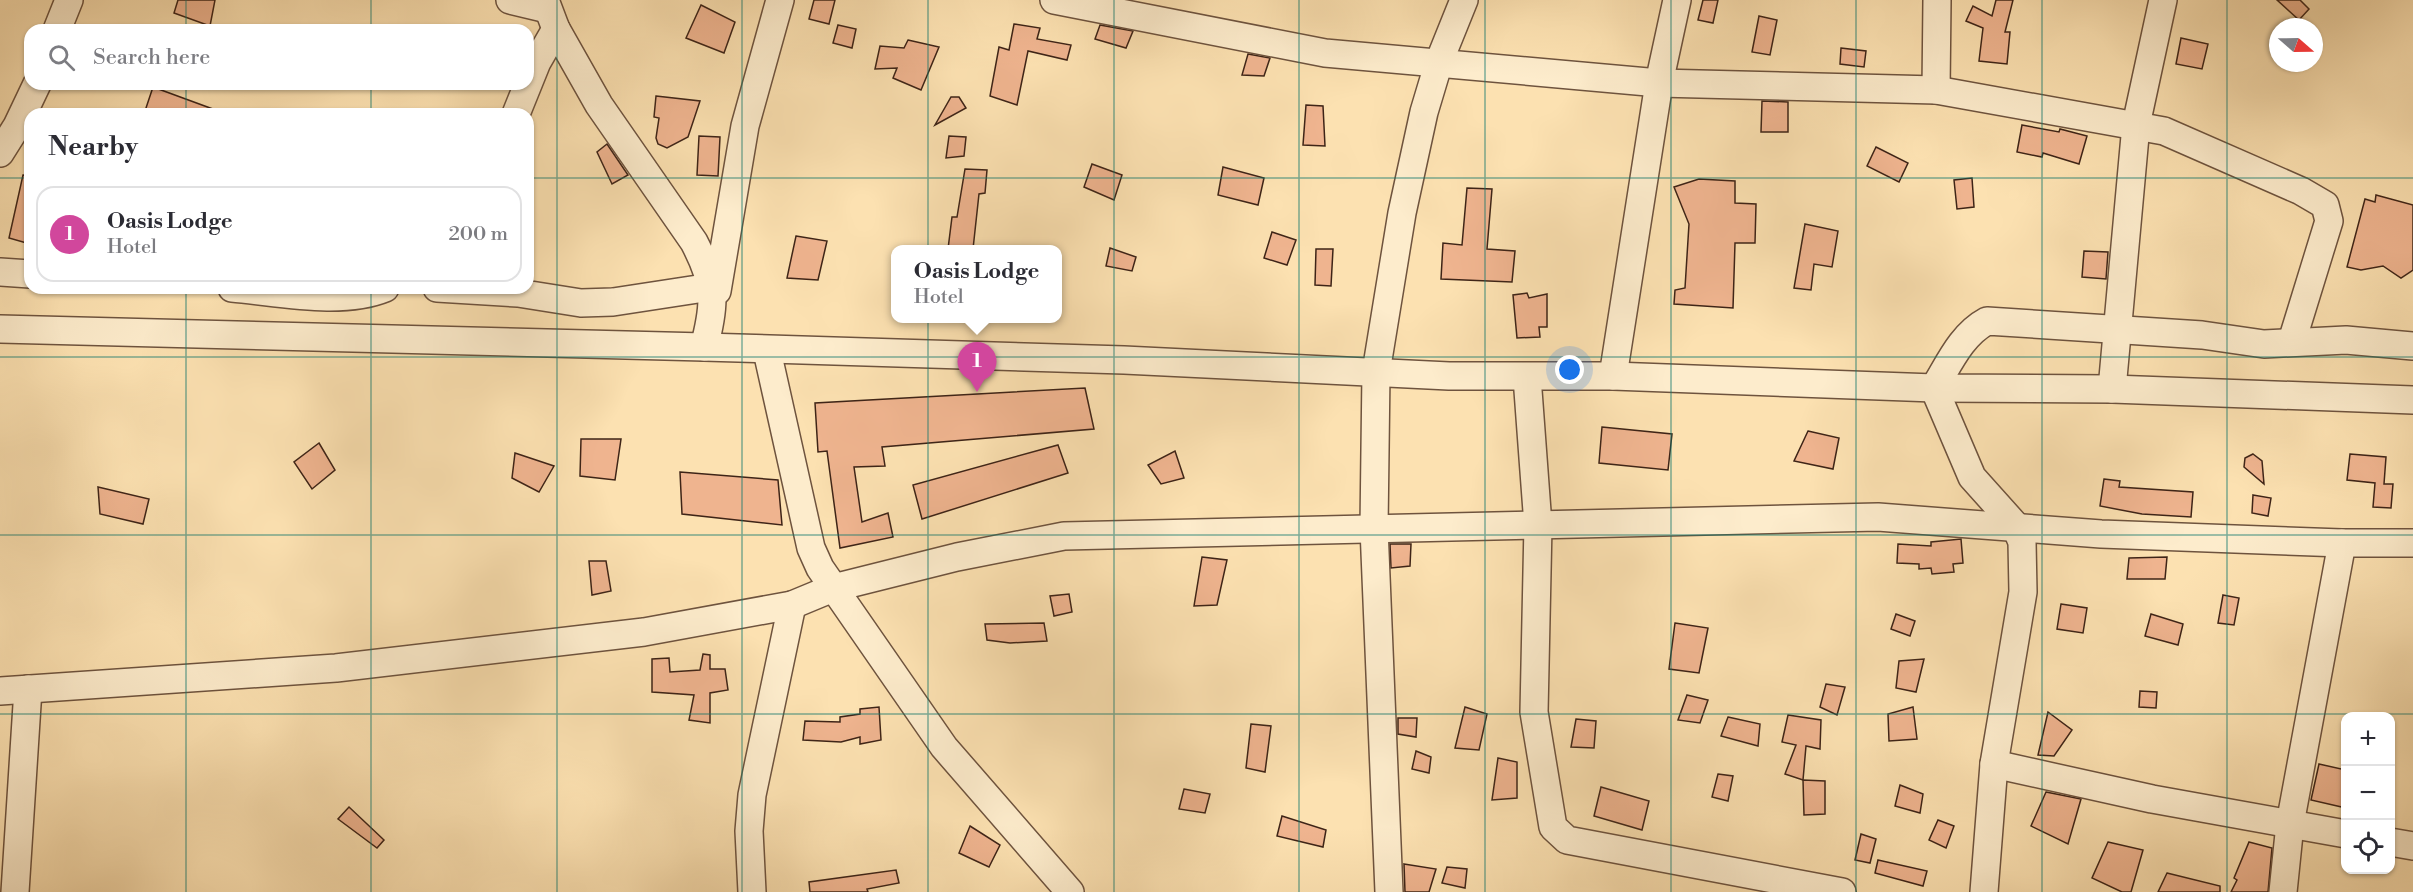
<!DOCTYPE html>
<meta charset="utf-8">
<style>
body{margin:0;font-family:"Libre Bodoni",serif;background:#f7f7f7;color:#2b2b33}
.controls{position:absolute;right:18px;bottom:18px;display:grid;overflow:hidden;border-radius:12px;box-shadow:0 2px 4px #0004}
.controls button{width:54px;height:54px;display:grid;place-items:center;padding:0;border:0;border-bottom:2px solid #e1e1e2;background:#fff;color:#2b2b33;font:30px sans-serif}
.compass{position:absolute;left:2269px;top:18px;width:54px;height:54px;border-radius:50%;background:#fff;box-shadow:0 2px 4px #0004;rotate:110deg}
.you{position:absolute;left:1570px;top:370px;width:21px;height:21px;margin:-15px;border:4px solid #fff;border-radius:50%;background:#1a73e8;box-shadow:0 0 0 9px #1a73e833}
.badge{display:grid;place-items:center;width:39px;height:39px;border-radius:50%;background:#db2777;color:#fff;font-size:20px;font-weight:700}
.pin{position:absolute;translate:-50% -50px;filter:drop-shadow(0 2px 3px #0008)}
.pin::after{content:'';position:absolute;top:32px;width:21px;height:18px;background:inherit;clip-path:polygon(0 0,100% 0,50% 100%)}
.popup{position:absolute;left:891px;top:245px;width:171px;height:78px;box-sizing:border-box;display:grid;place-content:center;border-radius:12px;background:#fff;filter:drop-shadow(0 2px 4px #0005);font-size:20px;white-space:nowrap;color:#7c7c81}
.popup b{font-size:22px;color:#2b2b33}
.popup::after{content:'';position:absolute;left:50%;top:100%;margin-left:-12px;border:12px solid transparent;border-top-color:#fff}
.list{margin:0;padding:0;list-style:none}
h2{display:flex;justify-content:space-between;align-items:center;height:78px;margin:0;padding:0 24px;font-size:26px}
h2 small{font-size:20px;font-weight:400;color:#7c7c81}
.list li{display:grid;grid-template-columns:39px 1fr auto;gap:18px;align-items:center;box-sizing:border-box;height:96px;margin:0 12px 12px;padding:0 12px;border:2px solid #e1e1e2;border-radius:18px}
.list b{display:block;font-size:22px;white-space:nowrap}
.list p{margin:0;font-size:20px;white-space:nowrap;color:#7c7c81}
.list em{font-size:20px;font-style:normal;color:#7c7c81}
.icon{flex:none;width:33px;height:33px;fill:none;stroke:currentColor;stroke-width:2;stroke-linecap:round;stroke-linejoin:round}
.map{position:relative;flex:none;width:2413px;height:892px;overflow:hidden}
.search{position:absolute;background:#fff;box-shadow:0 2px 4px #0004;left:24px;top:24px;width:510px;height:66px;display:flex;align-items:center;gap:15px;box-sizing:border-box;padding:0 21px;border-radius:18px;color:#7c7c81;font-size:22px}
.panel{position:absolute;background:#fff;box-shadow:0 2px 4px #0004;left:24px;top:108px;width:510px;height:186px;border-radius:18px}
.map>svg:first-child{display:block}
.building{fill:#efb48f;stroke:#3e2417;stroke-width:1.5}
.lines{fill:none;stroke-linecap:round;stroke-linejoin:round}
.minor-casing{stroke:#6e533e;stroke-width:30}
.minor{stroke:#fdeccc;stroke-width:27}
.grid{fill:none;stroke:#0f766e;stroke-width:1.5;stroke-opacity:0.55}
</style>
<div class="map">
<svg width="2413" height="892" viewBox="0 0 2413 892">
<rect width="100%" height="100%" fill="#fce1b1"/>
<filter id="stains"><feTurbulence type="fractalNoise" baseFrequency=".00333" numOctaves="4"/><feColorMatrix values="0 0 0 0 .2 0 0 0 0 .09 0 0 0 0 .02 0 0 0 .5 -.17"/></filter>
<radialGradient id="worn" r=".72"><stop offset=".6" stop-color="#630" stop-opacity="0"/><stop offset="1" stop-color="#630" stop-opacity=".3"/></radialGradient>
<g class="building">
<polygon points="178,0 215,0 210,26 174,13"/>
<polygon points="814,0 835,0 829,24 809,19"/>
<polygon points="1703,0 1718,0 1713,23 1698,20"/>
<polygon points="1996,0 2013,0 2005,32 2010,32 2007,64 1979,61 1983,28 1966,21 1973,6 1992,16"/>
<polygon points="2277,0 2300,0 2309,9 2299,20"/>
<polygon points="701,5 735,22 724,53 686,38"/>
<polygon points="1759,16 1777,20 1770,55 1752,52"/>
<polygon points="1014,24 1040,28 1037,39 1071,45 1067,60 1028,51 1017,105 990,96 999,47 1009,50"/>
<polygon points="838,25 856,29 852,48 833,43"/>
<polygon points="1100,25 1133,31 1126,48 1095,39"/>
<polygon points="2181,38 2208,44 2202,69 2176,64"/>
<polygon points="908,40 939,47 921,90 893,78 897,68 875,69 880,46 904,48"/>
<polygon points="1841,48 1866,51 1864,67 1840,64"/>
<polygon points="1248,54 1270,58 1264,76 1242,75"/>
<polygon points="153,87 221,112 220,114 144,114"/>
<polygon points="656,96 700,101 688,137 667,148 658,144 656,138 659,118 654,117"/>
<polygon points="951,97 959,97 966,108 935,125"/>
<polygon points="1762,101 1788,102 1788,132 1761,132"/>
<polygon points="1306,105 1323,106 1325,146 1303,145"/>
<polygon points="2022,125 2059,132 2060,129 2087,136 2079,164 2043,153 2042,157 2017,152"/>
<polygon points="699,136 720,137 718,176 697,175"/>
<polygon points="949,136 966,137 964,156 946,158"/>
<polygon points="607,144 628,175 612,184 597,152"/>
<polygon points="1876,147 1908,163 1899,182 1867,166"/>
<polygon points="1092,164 1122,175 1114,200 1084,187"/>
<polygon points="1223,167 1264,178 1258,205 1218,195"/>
<polygon points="965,169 987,170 985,193 979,194 973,249 948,249 952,217 957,217"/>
<polygon points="23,175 30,176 30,244 9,238"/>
<polygon points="1972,178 1974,207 1957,209 1954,180"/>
<polygon points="1699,179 1735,181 1735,203 1756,204 1755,243 1735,243 1733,308 1674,304 1675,290 1685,288 1689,224 1674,187"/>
<polygon points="1467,188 1492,189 1487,249 1515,251 1512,282 1441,279 1443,243 1462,245"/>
<polygon points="2376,195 2413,205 2413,270 2401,278 2383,266 2361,270 2347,267 2365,199 2375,202"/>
<polygon points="1805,224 1838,231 1832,267 1814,264 1811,290 1794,288"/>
<polygon points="1272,232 1296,240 1287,265 1264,258"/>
<polygon points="796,236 827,241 818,280 787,278"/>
<polygon points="1110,248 1136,257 1132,271 1106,266"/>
<polygon points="1316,249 1333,249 1331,286 1315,285"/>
<polygon points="2084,251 2108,252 2106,279 2082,277"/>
<polygon points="1527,293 1529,298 1547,294 1547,327 1539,327 1540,337 1517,338 1513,295"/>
<polygon points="1085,388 1094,429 882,447 885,466 854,467 862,522 888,513 893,537 840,548 827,451 818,452 815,403"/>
<polygon points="1602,427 1672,434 1668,470 1599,463"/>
<polygon points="1808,431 1839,438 1833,469 1794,461"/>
<polygon points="581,439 621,439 615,480 580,476"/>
<polygon points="319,443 335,470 312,489 294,462"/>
<polygon points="1058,445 1068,473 922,519 913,485"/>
<polygon points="1175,451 1184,478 1161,484 1148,465"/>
<polygon points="515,453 554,466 539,492 512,478"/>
<polygon points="2253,454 2262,461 2264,484 2244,467 2245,458"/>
<polygon points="2350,454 2386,457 2384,484 2393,484 2391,508 2373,507 2375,483 2347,480"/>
<polygon points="680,472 778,480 782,525 682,514"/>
<polygon points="2104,479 2120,481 2119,487 2193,492 2191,517 2142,514 2100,506"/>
<polygon points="98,487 149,499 143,524 100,514"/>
<polygon points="2253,495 2271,498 2268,516 2252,513"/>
<polygon points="1961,539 1963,563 1953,564 1954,572 1932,574 1931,568 1919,569 1919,564 1897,563 1898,544 1931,546 1931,542"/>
<polygon points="1390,544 1411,544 1410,566 1391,568"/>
<polygon points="1202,557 1227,560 1217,605 1194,606"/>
<polygon points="2167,557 2165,579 2127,579 2129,558"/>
<polygon points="589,561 606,561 611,591 592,595"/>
<polygon points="1069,594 1072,612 1054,616 1050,596"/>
<polygon points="2223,595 2239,598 2234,625 2218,623"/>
<polygon points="2061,604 2087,608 2083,633 2057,629"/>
<polygon points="1896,614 1915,621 1910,636 1891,629"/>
<polygon points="2151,614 2183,624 2178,645 2145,636"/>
<polygon points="1044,623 1047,641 1010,643 987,640 985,624"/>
<polygon points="1675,623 1708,628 1699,673 1669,669"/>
<polygon points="703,654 710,655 710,669 725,669 728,690 710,693 710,723 689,720 694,695 652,692 652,659 669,658 670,672 700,670"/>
<polygon points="1924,659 1916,692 1896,688 1899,661"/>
<polygon points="1826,684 1845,687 1837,715 1820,707"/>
<polygon points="2140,691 2157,692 2156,708 2139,707"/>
<polygon points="1687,695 1708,700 1700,723 1678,720"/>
<polygon points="879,707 881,740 860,744 860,737 841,742 803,740 805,721 840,722 840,717 860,714 860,709"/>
<polygon points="1465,707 1487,714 1479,750 1455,748"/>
<polygon points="1913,707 1917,739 1889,741 1888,714"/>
<polygon points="2048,712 2072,730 2054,756 2038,755"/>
<polygon points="1788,715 1821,720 1820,749 1806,746 1803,780 1785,774 1796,745 1782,742"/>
<polygon points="1728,717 1760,724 1758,746 1721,736"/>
<polygon points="1398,718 1417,718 1416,737 1398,734"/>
<polygon points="1576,719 1596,721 1594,748 1571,747"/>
<polygon points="1251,724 1271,726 1265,772 1246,768"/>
<polygon points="1416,751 1431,757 1429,773 1412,769"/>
<polygon points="1498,758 1517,762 1517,798 1492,800"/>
<polygon points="2319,764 2346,770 2346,808 2311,800"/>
<polygon points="1718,774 1733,776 1728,801 1712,797"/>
<polygon points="1803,780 1825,781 1825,814 1804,815"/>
<polygon points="1900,785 1923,794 1920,813 1895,806"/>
<polygon points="1601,787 1649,801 1642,830 1594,816"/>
<polygon points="1184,789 1210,794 1205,813 1179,809"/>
<polygon points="2046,792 2081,799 2068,844 2031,826"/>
<polygon points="349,807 384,840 377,848 338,819"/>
<polygon points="1282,816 1326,830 1323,847 1277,836"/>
<polygon points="1938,820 1954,826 1946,848 1929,840"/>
<polygon points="970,826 1000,845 989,867 959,853"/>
<polygon points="1861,834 1876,839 1870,863 1855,860"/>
<polygon points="2108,842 2143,850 2131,892 2122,892 2092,878"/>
<polygon points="2249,842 2272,848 2268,892 2231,892 2237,880 2234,878"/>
<polygon points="1878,860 1927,871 1923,886 1875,873"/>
<polygon points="1404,864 1436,869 1429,892 1405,892"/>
<polygon points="1447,867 1467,869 1465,888 1442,883"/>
<polygon points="896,870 899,883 867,889 868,892 810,892 809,882"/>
<polygon points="2167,873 2220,886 2220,892 2158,892"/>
</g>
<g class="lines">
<defs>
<g id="minor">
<polyline points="510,0 547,9"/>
<path d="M545,0L556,29L599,105L694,242C716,284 716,302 704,347"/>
<polyline points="1054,0 1325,53 1659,83 1936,90 2164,131 2301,191 2325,205 2329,221 2292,341"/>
<polyline points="57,30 69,0"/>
<polyline points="1936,90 1937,0"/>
<polyline points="516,114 537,62 556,29"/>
<polyline points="0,153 17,126 37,84"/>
<polyline points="0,272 30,274"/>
<path d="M232,288C279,292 341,306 385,288"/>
<polyline points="437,288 518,293 581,303 613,302 711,287"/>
<polyline points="717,291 745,126 780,0"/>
<polyline points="0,329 704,347 1124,360 1449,376 1613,376 1934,388 2112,389 2413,400"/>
<polyline points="767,351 811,548 820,568 944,747 1070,892"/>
<polyline points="1613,376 1659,83 1677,0"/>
<polyline points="1527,377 1538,525 1534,712 1553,827 1567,840 1842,892"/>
<polyline points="2112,389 2136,125 2163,0"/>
<polyline points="0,691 336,668 644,632 792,605 833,588 957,557 1064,536 1878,517 2101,534 2342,543 2413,543"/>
<polyline points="1994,764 2152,799 2346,834"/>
<polyline points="2390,842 2413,846"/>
<polyline points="15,892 28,689"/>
<polyline points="752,892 749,831 752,795 792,605"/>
<polyline points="1389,892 1374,528 1376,372 1402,213 1424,112 1439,62 1464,0"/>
<path d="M1984,892L1994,764L2023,592L2022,542L2015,525L1972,477L1934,388C1949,364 1961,335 1987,321L2202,335L2264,344L2346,340L2413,346"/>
<polyline points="2283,892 2290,824 2342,543"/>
</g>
</defs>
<use href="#minor" class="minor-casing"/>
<use href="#minor" class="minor"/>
</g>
<path class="grid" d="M186,0V30M371,0V30M557,0V892M742,0V892M928,0V892M1114,0V892M1299,0V892M1485,0V892M1671,0V892M1856,0V892M2042,0V892M2227,0V892M186,84V114M371,84V114M0,178H30M528,178H2413M186,288V892M371,288V892M0,357H2413M0,535H2413M0,714H2413"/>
<rect width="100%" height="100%" filter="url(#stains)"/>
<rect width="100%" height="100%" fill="url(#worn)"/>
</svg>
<div class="controls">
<button>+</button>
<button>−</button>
<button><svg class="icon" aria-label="locate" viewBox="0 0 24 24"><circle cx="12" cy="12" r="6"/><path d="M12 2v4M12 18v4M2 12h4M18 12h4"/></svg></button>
</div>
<svg class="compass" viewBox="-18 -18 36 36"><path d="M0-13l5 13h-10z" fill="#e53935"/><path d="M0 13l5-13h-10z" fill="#7c7c81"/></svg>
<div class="you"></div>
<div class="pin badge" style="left:977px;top:392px;background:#d1479c">1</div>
<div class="popup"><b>Oasis Lodge</b>Hotel</div>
<div class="search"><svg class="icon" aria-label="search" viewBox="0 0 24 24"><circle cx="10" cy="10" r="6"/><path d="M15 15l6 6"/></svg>Search here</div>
<section class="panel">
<h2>Nearby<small></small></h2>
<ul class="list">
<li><span class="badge" style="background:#d1479c">1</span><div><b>Oasis Lodge</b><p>Hotel</p></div><em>200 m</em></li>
</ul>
</section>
</div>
